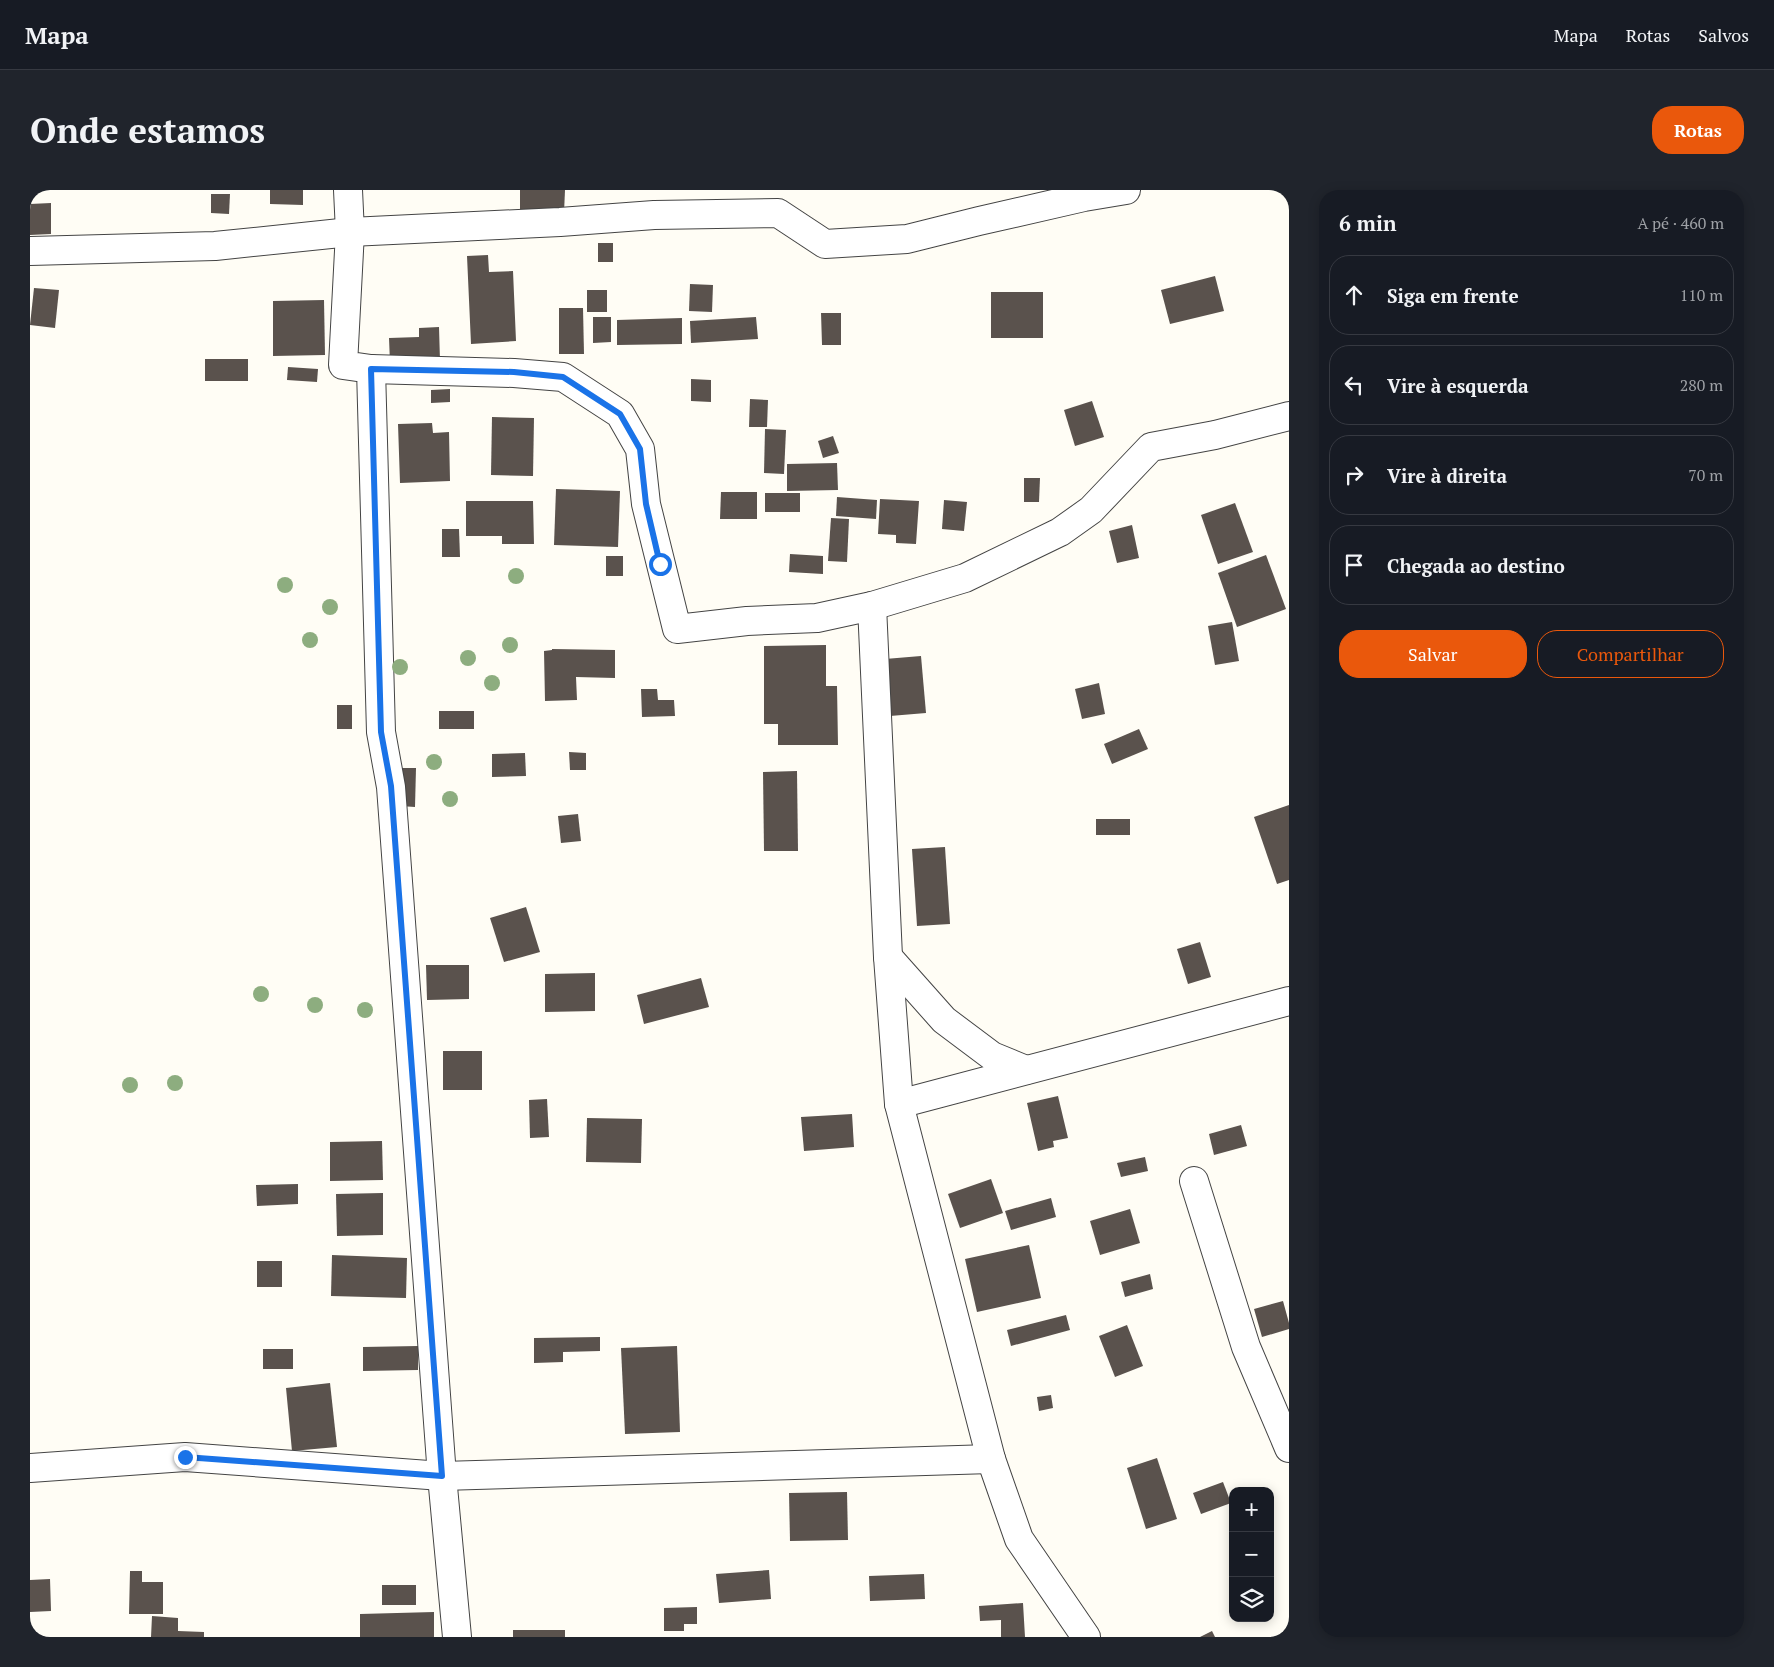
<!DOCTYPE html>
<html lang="pt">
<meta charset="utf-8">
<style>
body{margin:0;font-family:"PT Serif",serif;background:#20242c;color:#f1f3f6}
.controls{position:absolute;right:15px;bottom:15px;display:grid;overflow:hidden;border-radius:10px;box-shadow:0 2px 12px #0003}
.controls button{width:45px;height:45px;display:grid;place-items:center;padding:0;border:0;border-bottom:1px solid #363941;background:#171b24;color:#f1f3f6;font:25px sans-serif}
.stop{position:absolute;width:15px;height:15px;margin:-11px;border:4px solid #1a73e8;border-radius:50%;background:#fff}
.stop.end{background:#1a73e8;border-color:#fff;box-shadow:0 1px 5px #0008}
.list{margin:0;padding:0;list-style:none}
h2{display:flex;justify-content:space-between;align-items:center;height:65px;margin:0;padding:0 20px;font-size:21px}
h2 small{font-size:16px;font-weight:400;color:#9ea1a6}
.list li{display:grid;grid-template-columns:32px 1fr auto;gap:15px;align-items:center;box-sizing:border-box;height:80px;margin:0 10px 10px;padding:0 10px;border:1px solid #363941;border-radius:20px}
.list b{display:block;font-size:19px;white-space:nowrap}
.list em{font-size:16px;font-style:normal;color:#9ea1a6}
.actions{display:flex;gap:10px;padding:15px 20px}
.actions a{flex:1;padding:11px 0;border:1px solid #ea580c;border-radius:20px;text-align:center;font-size:18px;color:#ea580c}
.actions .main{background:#ea580c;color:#fff}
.icon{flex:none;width:28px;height:28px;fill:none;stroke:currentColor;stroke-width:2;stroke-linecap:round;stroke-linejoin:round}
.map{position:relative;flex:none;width:1259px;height:1447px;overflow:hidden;border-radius:20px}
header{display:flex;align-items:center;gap:30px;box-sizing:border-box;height:70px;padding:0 25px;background:#171b24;border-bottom:1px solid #363941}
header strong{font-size:24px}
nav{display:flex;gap:28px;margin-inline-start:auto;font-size:18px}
.intro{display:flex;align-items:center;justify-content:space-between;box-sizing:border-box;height:120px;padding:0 30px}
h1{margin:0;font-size:35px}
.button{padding:12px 22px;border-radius:20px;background:#ea580c;color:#fff;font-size:18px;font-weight:700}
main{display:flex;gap:30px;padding:0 30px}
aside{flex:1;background:#171b24;border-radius:20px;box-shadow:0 2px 12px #0003}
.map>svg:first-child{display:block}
.building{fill:#5a524d}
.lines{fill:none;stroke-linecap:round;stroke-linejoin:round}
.street-casing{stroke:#444;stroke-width:30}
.street{stroke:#fff;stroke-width:28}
.tree{fill:#8dad7f}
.route{stroke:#1a73e8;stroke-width:6}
</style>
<header>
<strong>Mapa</strong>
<nav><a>Mapa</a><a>Rotas</a><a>Salvos</a></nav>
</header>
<div class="intro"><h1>Onde estamos</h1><a class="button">Rotas</a></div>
<main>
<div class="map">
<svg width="1259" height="1447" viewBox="0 0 1259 1447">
<rect width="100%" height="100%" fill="#fffdf5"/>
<g class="building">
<polygon points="240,0 273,0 273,15 240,14"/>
<polygon points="490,0 535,0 534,23 490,23"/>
<polygon points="181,4 200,4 199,24 181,23"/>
<polygon points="21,13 21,44 0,45 0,14"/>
<rect x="568" y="53" width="15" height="19"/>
<polygon points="458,65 459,82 483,81 486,151 441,154 437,66"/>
<polygon points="1185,86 1194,121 1140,134 1131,100"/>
<polygon points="660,94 683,95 682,122 659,121"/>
<polygon points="4,98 29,100 25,138 0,135"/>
<rect x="557" y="100" width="20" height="22"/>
<rect x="961" y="102" width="52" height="46"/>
<polygon points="294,110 295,165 243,166 243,111"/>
<polygon points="529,118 553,118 554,164 529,164"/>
<polygon points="791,123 811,123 811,155 792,155"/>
<polygon points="563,127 581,127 581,152 563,153"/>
<polygon points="726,127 728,149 661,153 660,131"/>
<polygon points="652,128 652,154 587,155 587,130"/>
<polygon points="409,137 410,171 360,173 359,148 389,147 389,138"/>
<rect x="175" y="169" width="43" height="22"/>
<polygon points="258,177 288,179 287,192 257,190"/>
<polygon points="661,189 681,190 681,212 661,211"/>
<polygon points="420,199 420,212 401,213 401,200"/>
<polygon points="720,209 738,210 737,237 719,237"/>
<polygon points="1062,211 1074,247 1045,256 1034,220"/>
<polygon points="462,227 504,228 503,286 461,285"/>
<polygon points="402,233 403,243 419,242 420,291 370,293 368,234"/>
<polygon points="735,239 756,240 754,284 734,283"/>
<polygon points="803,246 809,263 793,268 788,251"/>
<polygon points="807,273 808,300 757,301 757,274"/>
<polygon points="994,288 1010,288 1009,312 994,312"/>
<polygon points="526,299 590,301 588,357 524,355"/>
<polygon points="691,302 727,302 727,329 690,329"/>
<rect x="735" y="303" width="35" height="19"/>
<polygon points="807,307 847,310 846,329 806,326"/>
<polygon points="850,309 889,311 886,354 866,353 866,345 848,344"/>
<polygon points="914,310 937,312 934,341 912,339"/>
<polygon points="436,311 503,311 504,354 472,354 472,346 436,346"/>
<polygon points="1205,313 1223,362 1188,374 1171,325"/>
<polygon points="801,328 819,329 817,372 798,371"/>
<polygon points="1102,335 1109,368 1087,373 1079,341"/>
<polygon points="412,339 429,339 430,367 412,367"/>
<polygon points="760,364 793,366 793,384 759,382"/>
<polygon points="1236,365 1256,419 1207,437 1188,383"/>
<rect x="576" y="366" width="17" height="20"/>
<polygon points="1202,432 1209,471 1185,475 1178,436"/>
<polygon points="796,455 796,496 807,496 808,555 748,555 748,534 734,534 734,456"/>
<polygon points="522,459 585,460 585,488 546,487 547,510 515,511 514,461 522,460"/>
<polygon points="891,466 896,523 860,526 855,469"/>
<polygon points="1069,493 1075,524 1052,529 1045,499"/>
<polygon points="611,499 627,499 628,510 644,510 645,526 612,527"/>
<rect x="307" y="515" width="15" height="24"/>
<rect x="409" y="521" width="35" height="18"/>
<polygon points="1109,539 1118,559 1082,574 1074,554"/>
<polygon points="539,562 556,563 556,580 540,580"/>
<polygon points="495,563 496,586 462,587 462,564"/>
<polygon points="370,578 386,578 385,617 370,616"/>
<polygon points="767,581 768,661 734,661 733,582"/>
<polygon points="1259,615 1259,690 1247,694 1224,627"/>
<polygon points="548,624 551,651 531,653 528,626"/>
<rect x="1066" y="629" width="34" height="16"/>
<polygon points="915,657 920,734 887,736 882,659"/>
<polygon points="496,717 510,762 474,772 460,728"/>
<polygon points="1170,752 1181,787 1158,794 1147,759"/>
<polygon points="396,775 439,775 439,809 397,810"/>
<polygon points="565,783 565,821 515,822 515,784"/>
<polygon points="671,788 679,817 614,834 607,805"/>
<rect x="413" y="861" width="39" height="39"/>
<polygon points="1028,906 1038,948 1023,951 1024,957 1008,961 997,913"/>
<polygon points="517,909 519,947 500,948 499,910"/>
<polygon points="822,924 824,957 774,961 771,927"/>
<polygon points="557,928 612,929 611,973 556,972"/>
<polygon points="1211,935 1217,956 1184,965 1179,944"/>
<polygon points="352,951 353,990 300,991 300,952"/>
<polygon points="1115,967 1118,981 1091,987 1087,973"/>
<polygon points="961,989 973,1023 930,1038 918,1004"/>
<polygon points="268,994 268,1014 227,1016 226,995"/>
<polygon points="353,1003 353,1045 307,1046 306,1004"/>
<polygon points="1021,1008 1026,1027 981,1040 975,1021"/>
<polygon points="1100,1019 1110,1053 1070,1065 1060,1031"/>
<polygon points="999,1055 1011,1108 947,1122 935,1069"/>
<polygon points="302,1065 377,1068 376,1108 301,1106"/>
<rect x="227" y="1071" width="25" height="26"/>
<polygon points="1120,1084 1123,1099 1095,1107 1091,1092"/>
<polygon points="1253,1111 1259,1133 1259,1139 1232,1147 1224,1119"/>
<polygon points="1036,1125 1040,1140 981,1156 977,1140"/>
<polygon points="1097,1135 1113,1176 1085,1187 1069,1146"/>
<polygon points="570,1147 570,1161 533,1162 533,1172 504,1173 504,1148"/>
<polygon points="388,1156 388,1180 333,1181 333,1157"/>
<polygon points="647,1156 650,1242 595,1244 591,1158"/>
<rect x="233" y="1159" width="30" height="20"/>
<polygon points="300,1193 307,1257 262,1261 256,1198"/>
<polygon points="1021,1205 1023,1218 1009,1221 1007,1207"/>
<polygon points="1127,1268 1147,1329 1116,1339 1097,1278"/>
<polygon points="1193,1292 1201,1313 1171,1324 1163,1303"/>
<polygon points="817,1302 818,1350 760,1351 759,1303"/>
<polygon points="739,1380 741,1409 689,1413 686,1384"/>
<polygon points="100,1381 112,1381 112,1392 133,1392 133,1424 99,1424"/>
<polygon points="894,1384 895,1409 840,1411 839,1386"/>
<polygon points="20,1389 21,1421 0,1422 0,1390"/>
<rect x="352" y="1395" width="34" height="20"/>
<polygon points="993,1413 995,1447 971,1447 971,1430 950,1431 949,1416"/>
<polygon points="667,1417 667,1434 654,1434 654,1441 634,1441 634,1418"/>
<polygon points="404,1422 404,1447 330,1447 330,1424"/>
<polygon points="122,1426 148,1428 148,1441 174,1442 174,1447 121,1447"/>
<rect x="483" y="1440" width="52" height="7"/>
<polygon points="1182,1441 1185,1447 1170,1447"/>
</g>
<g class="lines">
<defs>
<g id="street">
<polyline points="318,0 320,42 313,175 341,179 351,542 361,597 412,1286 427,1447"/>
<polyline points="0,61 185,56 320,42 530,32 624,25 748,23 795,54 877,49 949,31 1054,7 1096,0"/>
<polyline points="341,179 484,183 533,187 590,224 610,259 616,314 647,439 717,431 787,428 842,416 935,388 1030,342 1061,320 1121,257 1185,245 1259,226"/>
<polyline points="842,416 858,767 869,914 961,1269 989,1349 1056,1447"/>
<polyline points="858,767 914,830 962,866 996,880"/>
<polyline points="869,914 1259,811"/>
<polyline points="1164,991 1216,1157 1259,1258"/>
<polyline points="0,1278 155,1267 412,1286 961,1269"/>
</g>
</defs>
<use href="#street" class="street-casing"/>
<use href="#street" class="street"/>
</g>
<g class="tree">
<circle cx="486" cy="386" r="8"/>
<circle cx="255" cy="395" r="8"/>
<circle cx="300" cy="417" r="8"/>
<circle cx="280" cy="450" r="8"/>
<circle cx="480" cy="455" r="8"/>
<circle cx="438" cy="468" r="8"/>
<circle cx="370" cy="477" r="8"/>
<circle cx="462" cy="493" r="8"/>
<circle cx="404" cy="572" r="8"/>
<circle cx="420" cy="609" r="8"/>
<circle cx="231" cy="804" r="8"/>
<circle cx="285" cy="815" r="8"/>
<circle cx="335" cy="820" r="8"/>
<circle cx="145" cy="893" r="8"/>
<circle cx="100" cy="895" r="8"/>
</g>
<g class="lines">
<polyline class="route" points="155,1267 412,1286 361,596 351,542 341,179 484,182 533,187 590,224 610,259 616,314 630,374"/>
</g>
</svg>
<div class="controls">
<button>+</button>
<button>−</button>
<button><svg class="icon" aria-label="layers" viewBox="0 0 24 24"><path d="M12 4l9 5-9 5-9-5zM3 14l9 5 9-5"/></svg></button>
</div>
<div class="stop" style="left:630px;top:374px"></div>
<div class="stop end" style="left:155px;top:1267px"></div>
</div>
<aside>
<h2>6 min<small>A pé · 460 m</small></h2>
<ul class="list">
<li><svg class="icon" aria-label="ahead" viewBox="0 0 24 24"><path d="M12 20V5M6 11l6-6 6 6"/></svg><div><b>Siga em frente</b></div><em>110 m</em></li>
<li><svg class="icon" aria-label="left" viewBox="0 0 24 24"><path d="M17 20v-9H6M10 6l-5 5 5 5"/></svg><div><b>Vire à esquerda</b></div><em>280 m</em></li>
<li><svg class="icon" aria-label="right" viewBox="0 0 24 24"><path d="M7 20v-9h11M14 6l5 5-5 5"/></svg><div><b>Vire à direita</b></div><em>70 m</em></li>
<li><svg class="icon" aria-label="arrive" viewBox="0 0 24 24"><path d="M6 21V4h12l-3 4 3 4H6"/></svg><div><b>Chegada ao destino</b></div></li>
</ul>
<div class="actions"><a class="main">Salvar</a><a>Compartilhar</a></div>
</aside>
</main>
